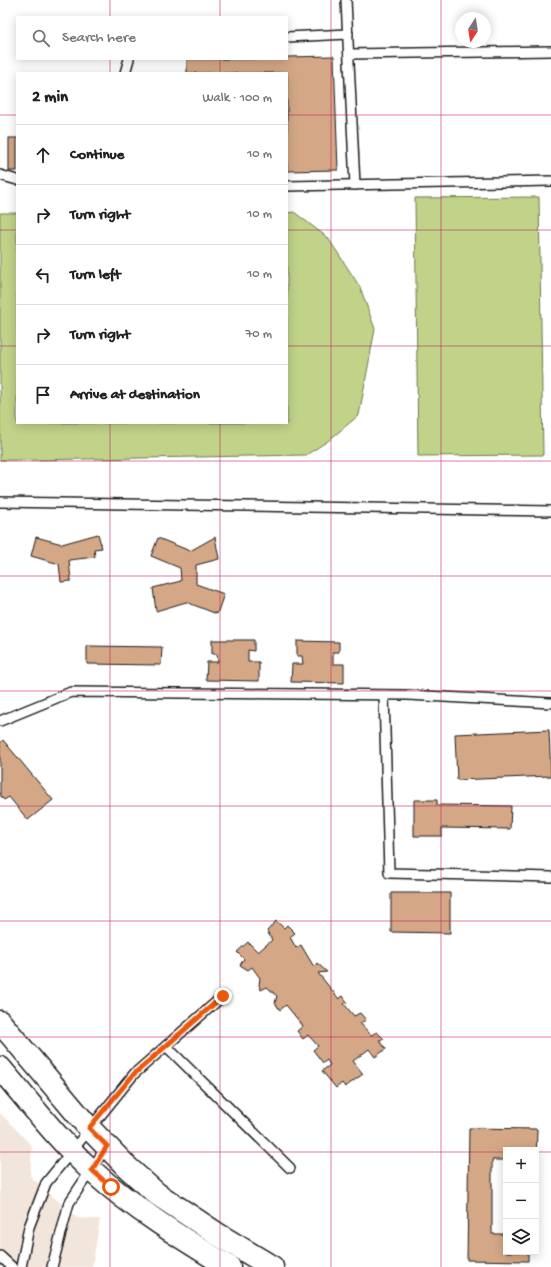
<!DOCTYPE html>
<meta charset="utf-8">
<style>
body{margin:0;font-family:"Gochi Hand",sans-serif;background:#f6f6f6;color:#202124}
.controls{position:absolute;right:12px;bottom:12px;display:grid;overflow:hidden;border-radius:0px;box-shadow:0 2px 10px #0003}
.controls button{width:36px;height:36px;display:grid;place-items:center;padding:0;border:0;border-bottom:1px solid #e0e0e0;background:#fff;color:#202124;font:20px sans-serif}
.compass{position:absolute;left:455px;top:12px;width:36px;height:36px;border-radius:50%;background:#fff;box-shadow:0 2px 10px #0003;rotate:192deg}
.stop{position:absolute;width:12px;height:12px;margin:-9px;border:3px solid #ea580c;border-radius:50%;background:#fff}
.stop.end{background:#ea580c;border-color:#fff;box-shadow:0 1px 4px #0008}
.list{margin:0;padding:0;list-style:none}
h2{display:flex;justify-content:space-between;align-items:center;height:52px;margin:0;padding:0 16px;font-size:17px}
h2 small{font-size:13px;font-weight:400;color:#757577}
.list li{display:grid;grid-template-columns:26px 1fr auto;gap:12px;align-items:center;box-sizing:border-box;height:60px;padding:0 16px;border-top:1px solid #e0e0e0}
.list b{display:block;font-size:15px;white-space:nowrap}
.list em{font-size:13px;font-style:normal;color:#757577}
.icon{flex:none;width:22px;height:22px;fill:none;stroke:currentColor;stroke-width:2;stroke-linecap:round;stroke-linejoin:round}
.map{position:relative;flex:none;width:551px;height:1267px;overflow:hidden}
.search{position:absolute;background:#fff;box-shadow:0 2px 10px #0003;left:16px;top:16px;width:272px;height:44px;display:flex;align-items:center;gap:10px;box-sizing:border-box;padding:0 14px;border-radius:0px;color:#757577;font-size:15px}
.panel{position:absolute;background:#fff;box-shadow:0 2px 10px #0003;left:16px;top:72px;width:272px;height:352px;border-radius:0px}
.map>svg:first-child{display:block}
.built{fill:#f2e5db}
.green{fill:#c0d388;stroke:#6e7852}
.building{fill:#d4a886;stroke:#1c1c1c}
.lines{fill:none;stroke-linecap:round;stroke-linejoin:round}
.service-casing{stroke:#1c1c1c;stroke-width:12}
.primary-casing{stroke:#1c1c1c;stroke-width:25}
.service{stroke:#fff;stroke-width:9}
.primary{stroke:#fff;stroke-width:22}
.route{stroke:#ea580c;stroke-width:5}
.grid{fill:none;stroke:#c2185b;stroke-width:1;stroke-opacity:0.55}
</style>
<div class="map">
<svg width="551" height="1267" viewBox="0 0 551 1267">
<rect width="100%" height="100%" fill="#fff"/>
<filter id="ink" filterUnits="userSpaceOnUse"><feTurbulence type="fractalNoise" baseFrequency=".025" numOctaves="2"/><feDisplacementMap in="SourceGraphic" scale="8" xChannelSelector="R" yChannelSelector="G"/><feConvolveMatrix kernelMatrix="1 2 1 2 8 2 1 2 1" color-interpolation-filters="sRGB"/></filter>
<g filter="url(#ink)">
<polygon class="built" points="0,1113 32,1146 30,1176 77,1218 100,1219 92,1267 0,1267"/>
<g class="green">
<polygon points="539,197 543,455 418,456 415,198"/>
<polygon points="294,212 328,238 360,287 375,329 359,415 328,441 306,455 33,460 0,460 0,213 17,213 17,423 287,423 287,213"/>
</g>
<g class="building">
<polygon points="334,56 338,170 287,171 287,73 187,73 187,59 287,59 287,57"/>
<rect x="9" y="138" width="8" height="33"/>
<polygon points="98,534 102,548 94,549 95,557 69,560 71,581 61,582 59,564 31,556 36,537 62,544"/>
<polygon points="215,537 219,559 196,565 196,584 224,594 217,614 186,602 156,611 153,588 181,581 180,568 151,556 158,538 190,551"/>
<polygon points="212,640 254,640 254,651 248,650 248,662 259,662 259,681 206,680 207,662 218,662 217,654 212,654"/>
<polygon points="297,641 339,642 339,652 333,652 333,664 344,664 344,683 291,682 292,664 303,664 302,656 297,656"/>
<polygon points="87,646 162,647 161,665 87,664"/>
<polygon points="549,730 551,776 457,780 455,734"/>
<polygon points="3,740 53,800 28,820 9,797 4,800 0,795 0,743"/>
<polygon points="414,800 437,800 437,805 511,806 510,829 442,828 442,836 414,836"/>
<polygon points="391,893 450,893 450,933 391,932"/>
<polygon points="276,921 284,928 287,925 295,933 290,937 296,948 301,945 314,967 317,963 327,972 318,973 339,999 343,996 347,1002 344,1004 354,1016 360,1013 366,1020 360,1023 371,1035 377,1032 384,1039 379,1040 386,1049 375,1057 369,1049 353,1061 363,1074 345,1087 342,1083 336,1088 322,1071 330,1065 327,1060 323,1063 313,1050 318,1046 308,1035 303,1039 297,1031 303,1026 286,1005 280,1010 275,1003 277,996 267,987 261,990 259,985 260,978 252,967 248,970 240,965 244,959 237,952 248,942 258,952 272,940 267,931"/>
<polygon points="469,1128 537,1129 536,1161 536,1150 506,1150 506,1160 492,1160 492,1234 506,1234 506,1252 528,1252 528,1261 467,1260"/>
</g>
<g class="lines">
<defs>
<g id="service">
<polyline points="346,0 355,185"/>
<polyline points="287,37 348,34"/>
<polyline points="349,54 551,51"/>
<polyline points="125,73 129,59"/>
<polyline points="0,175 17,180"/>
<polyline points="287,186 551,181"/>
<polyline points="0,502 551,511"/>
<polyline points="384,695 389,873 551,877"/>
<polyline points="0,721 71,692 408,695 551,703"/>
<polyline points="166,1046 290,1168"/>
<polyline points="0,1256 12,1267"/>
<polyline points="21,1267 29,1227 46,1183 134,1074 223,996"/>
<polyline points="52,1267 69,1203 107,1146"/>
</g>
<g id="primary">
<polyline points="0,1022 89,1128 128,1168 157,1194 217,1234 272,1267"/>
<path d="M0,1068C30,1103 58,1140 92,1171C133,1208 181,1238 229,1267"/>
</g>
</defs>
<use href="#service" class="service-casing"/>
<use href="#primary" class="primary-casing"/>
<use href="#service" class="service"/>
<use href="#primary" class="primary"/>
</g>
</g>
<g class="lines" filter="url(#ink)">
<polyline class="route" points="111,1187 92,1170 107,1146 89,1128 134,1074 223,996"/>
</g>
<path class="grid" d="M110,0V17M220,0V17M331,0V1267M441,0V1267M110,59V73M220,59V73M0,115H17M287,115H551M0,230H17M287,230H551M0,346H17M287,346H551M110,423V1267M220,423V1267M0,461H551M0,576H551M0,691H551M0,806H551M0,921H551M0,1037H551M0,1152H506M536,1152H551"/>
</svg>
<div class="controls">
<button>+</button>
<button>−</button>
<button><svg class="icon" aria-label="layers" viewBox="0 0 24 24"><path d="M12 4l9 5-9 5-9-5zM3 14l9 5 9-5"/></svg></button>
</div>
<svg class="compass" viewBox="-18 -18 36 36"><path d="M0-13l5 13h-10z" fill="#e53935"/><path d="M0 13l5-13h-10z" fill="#757577"/></svg>
<div class="stop" style="left:111px;top:1187px"></div>
<div class="stop end" style="left:223px;top:996px"></div>
<div class="search"><svg class="icon" aria-label="search" viewBox="0 0 24 24"><circle cx="10" cy="10" r="6"/><path d="M15 15l6 6"/></svg>Search here</div>
<section class="panel">
<h2>2 min<small>Walk · 100 m</small></h2>
<ul class="list">
<li><svg class="icon" aria-label="ahead" viewBox="0 0 24 24"><path d="M12 20V5M6 11l6-6 6 6"/></svg><div><b>Continue</b></div><em>10 m</em></li>
<li><svg class="icon" aria-label="right" viewBox="0 0 24 24"><path d="M7 20v-9h11M14 6l5 5-5 5"/></svg><div><b>Turn right</b></div><em>10 m</em></li>
<li><svg class="icon" aria-label="left" viewBox="0 0 24 24"><path d="M17 20v-9H6M10 6l-5 5 5 5"/></svg><div><b>Turn left</b></div><em>10 m</em></li>
<li><svg class="icon" aria-label="right" viewBox="0 0 24 24"><path d="M7 20v-9h11M14 6l5 5-5 5"/></svg><div><b>Turn right</b></div><em>70 m</em></li>
<li><svg class="icon" aria-label="arrive" viewBox="0 0 24 24"><path d="M6 21V4h12l-3 4 3 4H6"/></svg><div><b>Arrive at destination</b></div></li>
</ul>
</section>
</div>
